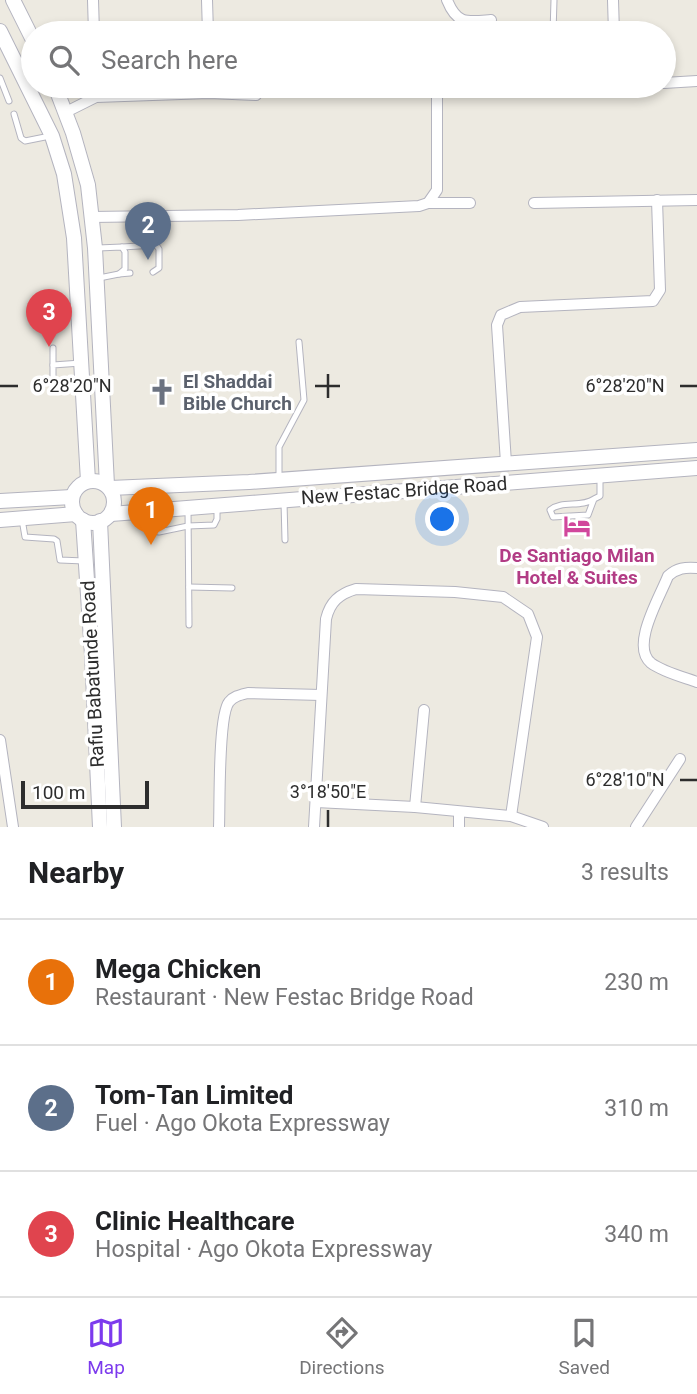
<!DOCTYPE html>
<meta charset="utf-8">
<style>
body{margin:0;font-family:Roboto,sans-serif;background:#f6f6f6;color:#202124}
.scale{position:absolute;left:21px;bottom:18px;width:128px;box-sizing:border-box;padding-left:7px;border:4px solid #2d2d2d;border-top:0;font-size:19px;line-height:24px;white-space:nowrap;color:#2d2d2d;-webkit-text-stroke:5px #fff;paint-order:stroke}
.you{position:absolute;left:443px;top:520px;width:24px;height:24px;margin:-18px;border:5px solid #fff;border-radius:50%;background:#1a73e8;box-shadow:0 0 0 10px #1a73e833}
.badge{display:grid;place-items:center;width:46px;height:46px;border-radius:50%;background:#7c3aed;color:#fff;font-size:23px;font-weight:700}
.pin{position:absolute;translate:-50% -58px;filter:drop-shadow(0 2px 4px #0008)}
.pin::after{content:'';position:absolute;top:37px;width:24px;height:21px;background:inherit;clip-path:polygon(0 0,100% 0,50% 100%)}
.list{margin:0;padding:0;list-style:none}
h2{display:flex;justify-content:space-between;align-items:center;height:91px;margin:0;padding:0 28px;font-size:30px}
h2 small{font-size:23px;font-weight:400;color:#757577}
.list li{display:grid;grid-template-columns:46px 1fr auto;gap:21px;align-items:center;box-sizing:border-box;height:126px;padding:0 28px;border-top:2px solid #e0e0e0}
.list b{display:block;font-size:26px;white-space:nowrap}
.list p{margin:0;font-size:23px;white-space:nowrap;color:#757577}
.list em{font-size:23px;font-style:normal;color:#757577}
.icon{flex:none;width:38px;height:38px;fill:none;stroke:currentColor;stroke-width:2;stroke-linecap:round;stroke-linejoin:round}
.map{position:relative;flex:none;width:697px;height:827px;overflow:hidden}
.search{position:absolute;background:#fff;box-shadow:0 4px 10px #0003;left:21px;right:21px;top:21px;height:77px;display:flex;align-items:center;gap:18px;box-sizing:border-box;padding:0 24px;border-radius:38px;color:#757577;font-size:26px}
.sheet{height:469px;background:#fff}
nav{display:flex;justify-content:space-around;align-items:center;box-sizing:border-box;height:98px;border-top:2px solid #e0e0e0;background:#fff;font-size:19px;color:#757577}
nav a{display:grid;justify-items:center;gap:4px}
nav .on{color:#7c3aed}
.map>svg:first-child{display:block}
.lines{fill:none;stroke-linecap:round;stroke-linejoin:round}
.lane-casing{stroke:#b4b4bf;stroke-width:7}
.street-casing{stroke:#b4b4bf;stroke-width:12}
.secondary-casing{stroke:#b4b4bf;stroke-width:16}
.lane{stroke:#fff;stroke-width:5}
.street{stroke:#fff;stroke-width:10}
.secondary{stroke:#fff;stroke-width:14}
.ticks{fill:none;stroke:#2d2d2d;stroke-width:2.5}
.labels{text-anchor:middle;stroke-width:7;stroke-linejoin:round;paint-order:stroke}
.worship-label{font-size:19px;font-weight:bold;fill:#5b616d;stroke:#fff;text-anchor:start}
.street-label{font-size:19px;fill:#2d2d2d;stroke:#fff}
.hotel-label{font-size:19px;font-weight:bold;fill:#b23c85;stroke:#fff}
.ticks-label{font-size:18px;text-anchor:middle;fill:#2d2d2d;stroke:#fff;stroke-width:7;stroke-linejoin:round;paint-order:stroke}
</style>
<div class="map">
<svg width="697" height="827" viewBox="0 0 697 827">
<rect width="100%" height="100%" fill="#edeae1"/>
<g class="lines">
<defs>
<g id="lane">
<polyline points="317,33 318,31"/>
<polyline points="553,33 554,0"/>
<polyline points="0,78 9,101"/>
<polyline points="256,95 273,86"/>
<polyline points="14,114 21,138 25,141 50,136"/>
<polyline points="122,247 156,245 159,249 159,268 153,272"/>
<polyline points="98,248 122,247 125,252 125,269 119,274 99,278"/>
<polyline points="119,274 130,273"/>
<polyline points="53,348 53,365"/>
<polyline points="81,363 53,365 53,384 57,387 82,386"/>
<polyline points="279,479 279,447 304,400 299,342"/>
<path d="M594,499C581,508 562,500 550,510L553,517L588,515L594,499L600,496V478"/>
<polyline points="284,502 285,540"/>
<polyline points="188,509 189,625"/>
<polyline points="144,513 147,530 159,532 188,526 214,525 217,519 217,505"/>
<polyline points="22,519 25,537 54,539 57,541 60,560 84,561"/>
<polyline points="189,587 232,588"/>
</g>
<g id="street">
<polyline points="93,0 94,33"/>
<polyline points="207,0 208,33"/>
<path d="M447,0C457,25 467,22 491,20"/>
<polyline points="613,0 614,33"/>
<polyline points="664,83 697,81"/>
<polyline points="66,112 96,97 209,93 256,95"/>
<polyline points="428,203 470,203"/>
<polyline points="534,203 697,200"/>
<polyline points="91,217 238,215 419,206 428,203 437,190 437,96 441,90 611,86"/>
<polyline points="506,463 497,325 501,315 520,307 653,301 660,290 657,200"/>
<path d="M697,568C685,567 677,568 668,576C660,597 630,646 651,663C663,672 683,677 697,682"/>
<polyline points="0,740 13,827"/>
<polyline points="316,802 415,807 511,816 543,827"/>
<polyline points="415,807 424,710"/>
<path d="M219,827C220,804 218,716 229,702C234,696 240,695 248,693L321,695"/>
<path d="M314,827L326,619C330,602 339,594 356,589L455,592L503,597L528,614L537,637L511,816"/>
<polyline points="459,827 459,812"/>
<polyline points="636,827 680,759"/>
</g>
<g id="secondary">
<polyline points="13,0 33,40"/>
<polyline points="0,31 52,136 64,174 74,238 88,481"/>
<polyline points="55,86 73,133 88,185 95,248 107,485"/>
<circle cx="93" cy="502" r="21"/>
<polyline points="110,488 249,482 697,450"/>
<polyline points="0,501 72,497"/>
<polyline points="111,514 697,468"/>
<polyline points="0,520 76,514"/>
<polyline points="83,520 92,655 100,827"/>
<polyline points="100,521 114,827"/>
</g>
</defs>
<use href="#lane" class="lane-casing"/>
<use href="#street" class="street-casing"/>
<use href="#secondary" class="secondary-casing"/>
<use href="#lane" class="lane"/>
<use href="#street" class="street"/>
<use href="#secondary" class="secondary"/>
</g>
<path class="ticks" d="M328,374V398M0,386H18M315,386H340M680,386H697M680,780H697M328,810V827"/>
<defs>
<symbol id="church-bare" viewBox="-9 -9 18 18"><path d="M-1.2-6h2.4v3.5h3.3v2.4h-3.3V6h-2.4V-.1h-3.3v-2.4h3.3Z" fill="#6b7280" stroke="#fff" stroke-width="2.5" paint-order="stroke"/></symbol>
<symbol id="hotel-bare" viewBox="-9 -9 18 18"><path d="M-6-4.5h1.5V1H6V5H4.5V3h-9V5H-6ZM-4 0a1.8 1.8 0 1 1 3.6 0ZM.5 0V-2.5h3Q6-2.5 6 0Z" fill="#d1479c" stroke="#fff" stroke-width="2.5" paint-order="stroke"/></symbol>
</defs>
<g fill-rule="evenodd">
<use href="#church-bare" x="143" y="373" width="38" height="38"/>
<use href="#hotel-bare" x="558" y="507" width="38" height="38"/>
</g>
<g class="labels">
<g class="worship-label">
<text x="183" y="388">El Shaddai<tspan x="183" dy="22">Bible Church</tspan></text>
</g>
<g class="street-label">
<text transform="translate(404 490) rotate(-4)" y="7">New Festac Bridge Road</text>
<text transform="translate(92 674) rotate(-93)" y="7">Rafiu Babatunde Road</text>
</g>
<g class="hotel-label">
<text x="577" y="562">De Santiago Milan<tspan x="577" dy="22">Hotel &amp; Suites</tspan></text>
</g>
</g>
<g class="ticks-label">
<text x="72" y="392">6°28'20"N</text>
<text x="625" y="392">6°28'20"N</text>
<text x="625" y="786">6°28'10"N</text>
<text x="328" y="798">3°18'50"E</text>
</g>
</svg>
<div class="scale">100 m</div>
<div class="you"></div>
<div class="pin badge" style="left:151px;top:545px;background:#e8710a">1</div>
<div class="pin badge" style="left:148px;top:260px;background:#5c6f8a">2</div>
<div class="pin badge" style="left:49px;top:347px;background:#e0444e">3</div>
<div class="search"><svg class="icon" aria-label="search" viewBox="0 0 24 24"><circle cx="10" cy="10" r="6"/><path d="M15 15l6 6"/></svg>Search here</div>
</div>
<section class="sheet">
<h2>Nearby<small>3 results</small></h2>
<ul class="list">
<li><span class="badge" style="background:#e8710a">1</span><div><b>Mega Chicken</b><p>Restaurant · New Festac Bridge Road</p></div><em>230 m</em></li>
<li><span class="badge" style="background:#5c6f8a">2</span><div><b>Tom-Tan Limited</b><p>Fuel · Ago Okota Expressway</p></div><em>310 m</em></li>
<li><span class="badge" style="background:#e0444e">3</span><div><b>Clinic Healthcare</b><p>Hospital · Ago Okota Expressway</p></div><em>340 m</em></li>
</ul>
</section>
<nav>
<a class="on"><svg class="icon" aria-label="map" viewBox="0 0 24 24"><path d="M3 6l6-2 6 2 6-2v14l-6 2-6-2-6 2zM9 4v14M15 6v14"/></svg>Map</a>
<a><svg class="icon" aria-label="directions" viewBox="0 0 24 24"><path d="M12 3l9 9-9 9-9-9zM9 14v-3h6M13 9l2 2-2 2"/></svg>Directions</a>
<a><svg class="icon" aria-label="saved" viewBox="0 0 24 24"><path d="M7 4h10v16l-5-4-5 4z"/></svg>Saved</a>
</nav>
